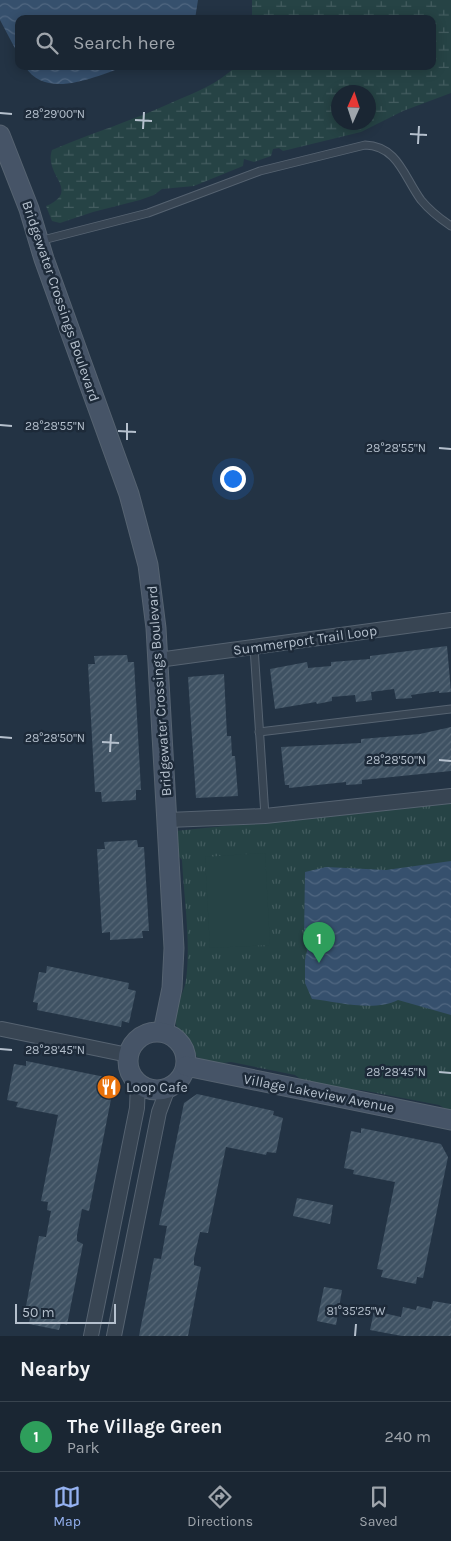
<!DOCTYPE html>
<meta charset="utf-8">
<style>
body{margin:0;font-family:Karla,sans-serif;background:#27323f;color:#f1f3f6}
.compass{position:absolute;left:331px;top:85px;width:45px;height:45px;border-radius:50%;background:#1a2633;box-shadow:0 2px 12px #0003;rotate:3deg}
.scale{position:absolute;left:15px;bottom:12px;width:101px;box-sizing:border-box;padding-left:5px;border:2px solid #b5c0cd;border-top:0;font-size:14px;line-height:18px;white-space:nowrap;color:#b5c0cd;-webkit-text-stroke:4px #1d2a39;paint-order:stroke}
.you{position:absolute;left:232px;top:478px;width:18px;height:18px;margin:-12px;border:4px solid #fff;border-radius:50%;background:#1a73e8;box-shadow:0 0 0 8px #1a73e833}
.badge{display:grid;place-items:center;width:32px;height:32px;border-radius:50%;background:#95b2f1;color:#fff;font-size:16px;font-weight:700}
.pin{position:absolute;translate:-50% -41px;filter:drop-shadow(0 1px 2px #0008)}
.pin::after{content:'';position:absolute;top:26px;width:18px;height:15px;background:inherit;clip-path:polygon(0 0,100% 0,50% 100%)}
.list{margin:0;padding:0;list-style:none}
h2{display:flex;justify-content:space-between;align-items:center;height:65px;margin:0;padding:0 20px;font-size:21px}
h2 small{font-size:16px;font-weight:400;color:#9fa5ac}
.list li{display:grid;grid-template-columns:32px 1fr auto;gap:15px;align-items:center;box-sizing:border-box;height:70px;padding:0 20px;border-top:1px solid #38434e}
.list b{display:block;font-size:19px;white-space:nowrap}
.list p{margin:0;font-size:16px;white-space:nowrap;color:#9fa5ac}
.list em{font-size:16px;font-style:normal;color:#9fa5ac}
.icon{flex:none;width:28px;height:28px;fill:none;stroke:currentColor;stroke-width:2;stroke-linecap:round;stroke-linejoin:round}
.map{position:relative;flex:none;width:451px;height:1336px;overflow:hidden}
.search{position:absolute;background:#1a2633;box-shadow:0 2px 12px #0003;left:15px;right:15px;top:15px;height:55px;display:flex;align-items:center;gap:12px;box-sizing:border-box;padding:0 18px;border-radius:10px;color:#9fa5ac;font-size:19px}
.sheet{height:135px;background:#1a2633}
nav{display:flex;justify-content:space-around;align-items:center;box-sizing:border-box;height:70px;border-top:1px solid #38434e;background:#1a2633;font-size:14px;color:#9fa5ac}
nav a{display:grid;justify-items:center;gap:2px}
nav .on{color:#95b2f1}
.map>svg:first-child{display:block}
.grass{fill:url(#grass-tufts)}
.wetland{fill:url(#wetland-marsh);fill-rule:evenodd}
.pitch{fill:#264345}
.water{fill:url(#water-waves)}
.building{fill:url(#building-hatch)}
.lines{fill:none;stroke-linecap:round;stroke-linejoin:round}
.lane-casing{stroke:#566371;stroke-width:9}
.street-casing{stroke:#566371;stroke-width:16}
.secondary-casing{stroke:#566371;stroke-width:21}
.lane{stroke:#384553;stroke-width:7}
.street{stroke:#384553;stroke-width:14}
.secondary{stroke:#465467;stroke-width:19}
.ticks{fill:none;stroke:#b5c0cd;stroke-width:2}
.labels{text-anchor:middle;stroke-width:5;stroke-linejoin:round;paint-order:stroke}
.street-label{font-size:14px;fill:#b5c0cd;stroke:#1d2a39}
.poi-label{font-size:14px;fill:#b5c0cd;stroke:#1d2a39;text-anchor:start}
.ticks-label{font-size:12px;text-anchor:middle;fill:#b5c0cd;stroke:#1d2a39;stroke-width:5;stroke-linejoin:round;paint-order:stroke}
</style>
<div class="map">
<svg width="451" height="1336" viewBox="0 0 451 1336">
<defs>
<pattern id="grass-tufts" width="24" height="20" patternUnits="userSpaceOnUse" patternTransform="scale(1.25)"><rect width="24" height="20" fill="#264345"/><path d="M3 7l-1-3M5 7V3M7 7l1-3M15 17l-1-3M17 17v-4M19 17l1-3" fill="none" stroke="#435c5f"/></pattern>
<pattern id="wetland-marsh" width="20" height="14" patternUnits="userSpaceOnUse" patternTransform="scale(1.25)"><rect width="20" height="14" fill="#264345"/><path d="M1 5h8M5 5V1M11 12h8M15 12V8" fill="none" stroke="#435c5f"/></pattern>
<pattern id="water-waves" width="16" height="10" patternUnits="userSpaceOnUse" patternTransform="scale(1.25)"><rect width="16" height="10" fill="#36506d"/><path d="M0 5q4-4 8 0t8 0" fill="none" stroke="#516781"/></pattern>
<pattern id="building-hatch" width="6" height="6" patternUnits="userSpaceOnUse" patternTransform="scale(1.25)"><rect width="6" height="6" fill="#3f5263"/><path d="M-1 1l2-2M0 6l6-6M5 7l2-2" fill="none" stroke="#586978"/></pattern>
</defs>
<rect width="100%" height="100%" fill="#233344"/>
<path class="grass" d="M451,803V1112L439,1105L361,1090L353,1091L306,1083L295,1075L231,1062L215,1064L197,1057C194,1052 192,1045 188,1040C185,1035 178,1030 176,1025C171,1010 184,995 186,980C191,941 184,900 182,860L177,854L175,831Z"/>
<path class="wetland" d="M252,0H451V93L403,111L361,132L283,151L279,148L273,149L271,156L254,162L244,159L243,166L194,186L162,189L154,195L140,200L93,212L60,223L52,221L46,206C82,190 43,176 52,150C92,133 134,120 173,102C196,92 218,84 236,66H432V19H252ZM338,92H368V122H338Z"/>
<polygon class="pitch" points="265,853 270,945 210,948 205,857"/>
<g class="water">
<polygon points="0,0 198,0 195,19 19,19 19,56 0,20"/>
<path d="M25,66H126C97,76 45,101 25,66Z"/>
<path d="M451,861V1015L398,1000C374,1012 338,1002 312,999L305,983V960L307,951L304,938L305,872L326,867L386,870Z"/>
</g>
<g class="building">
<polygon points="447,646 451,692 439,693 439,691 411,695 412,698 396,699 394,689 371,692 372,700 356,702 355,695 332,697 332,701 317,704 316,702 275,709 270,669 307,662 308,668 331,666 331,662 370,659 370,656"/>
<polygon points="127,655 128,662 134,662 141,790 136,790 136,800 102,802 101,792 95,792 88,664 95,664 94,656"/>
<polygon points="224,674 227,736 231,736 232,756 235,756 238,796 196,798 188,677"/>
<polygon points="451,727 451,771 362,780 362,784 346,785 346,782 289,788 289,785 285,785 281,747 361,743 361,739 420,734"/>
<polygon points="137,840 138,847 144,847 149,931 142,931 143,938 110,940 110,932 102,933 97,849 105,849 104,842"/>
<polygon points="47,966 129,983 128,989 136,991 129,1023 122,1021 121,1027 37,1010 38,1003 33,1002 39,972 46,973"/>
<polygon points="26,1061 105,1077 113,1089 89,1211 82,1209 77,1235 77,1241 83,1244 67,1325 61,1323 59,1330 29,1324 30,1318 24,1317 39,1236 46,1237 51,1211 47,1210 48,1202 41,1201 58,1115 16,1107 18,1102 7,1100 14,1064 26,1066"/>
<polygon points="197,1094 274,1111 273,1115 283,1118 276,1153 267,1152 266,1155 226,1147 208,1233 200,1232 194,1258 194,1265 201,1267 188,1336 139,1336 154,1258 161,1259 167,1226 159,1225 184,1103"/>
<polygon points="361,1128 441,1144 448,1157 423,1278 417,1277 416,1284 381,1277 383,1270 377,1269 395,1182 353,1174 354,1170 344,1168 351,1131 361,1133"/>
<polygon points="297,1198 333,1205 330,1224 293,1216"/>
<polygon points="324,1287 342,1290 336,1325 317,1321"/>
<polygon points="433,1301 451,1304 451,1336 402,1336 370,1330 374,1311 401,1317 403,1307 416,1310 417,1306 431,1309"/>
</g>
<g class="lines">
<defs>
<g id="lane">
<path d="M39,241L148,213L260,171L365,145C398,146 404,177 421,200C430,211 439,218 451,226"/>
<polyline points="254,647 265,816"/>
<polyline points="259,732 451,709"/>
</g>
<g id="street">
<polyline points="158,660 451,620"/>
<polyline points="168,820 265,816 451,796"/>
<polyline points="2,1029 128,1055"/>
<polyline points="91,1336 137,1108 138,1083"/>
<polyline points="114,1336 159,1112 168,1088"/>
</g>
<g id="secondary">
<polyline points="0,135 29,209 44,259 129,494 148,565 156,628 174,948 172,988 163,1032"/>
<circle cx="157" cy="1061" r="29"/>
<polyline points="186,1066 451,1120"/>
</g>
</defs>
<use href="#lane" class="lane-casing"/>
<use href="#street" class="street-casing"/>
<use href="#secondary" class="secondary-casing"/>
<use href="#lane" class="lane"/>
<use href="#street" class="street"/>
<use href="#secondary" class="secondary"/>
</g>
<path class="ticks" d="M0,113L12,114M135,120L152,121M143,129L144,112M410,134L427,135M418,144L419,126M0,425L12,426M118,431L136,432M127,440V423M439,448L451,449M0,737L12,738M102,742L119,743M110,752L111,734M439,760L451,761M0,1049L12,1050M439,1072L451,1073M355,1336L356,1324"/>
<defs>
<symbol id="restaurant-disc" viewBox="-11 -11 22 22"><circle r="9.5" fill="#e8710a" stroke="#1d2a39"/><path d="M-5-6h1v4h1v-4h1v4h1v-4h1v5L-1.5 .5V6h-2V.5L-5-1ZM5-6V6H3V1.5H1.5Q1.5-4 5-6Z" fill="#fff"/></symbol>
</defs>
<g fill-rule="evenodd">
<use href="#restaurant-disc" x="95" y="1073" width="28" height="28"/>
</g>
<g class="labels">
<g class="street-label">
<text transform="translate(61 301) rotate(71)" y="5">Bridgewater Crossings Boulevard</text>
<text transform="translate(305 640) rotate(-8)" y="5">Summerport Trail Loop</text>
<text transform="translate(159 691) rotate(-94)" y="5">Bridgewater Crossings Boulevard</text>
<text transform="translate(319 1093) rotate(11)" y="5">Village Lakeview Avenue</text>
</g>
<g class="poi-label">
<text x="126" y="1092">Loop Cafe</text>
</g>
</g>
<g class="ticks-label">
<text x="55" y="118">28°29'00"N</text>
<text x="55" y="430">28°28'55"N</text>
<text x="396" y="452">28°28'55"N</text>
<text x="55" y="742">28°28'50"N</text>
<text x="396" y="764">28°28'50"N</text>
<text x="55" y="1054">28°28'45"N</text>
<text x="396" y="1076">28°28'45"N</text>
<text x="356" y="1315">81°35'25"W</text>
</g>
</svg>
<svg class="compass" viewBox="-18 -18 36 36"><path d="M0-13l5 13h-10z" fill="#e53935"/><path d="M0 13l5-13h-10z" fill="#9fa5ac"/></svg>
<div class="scale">50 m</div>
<div class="you"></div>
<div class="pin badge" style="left:319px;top:963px;background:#2e9e5b">1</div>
<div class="search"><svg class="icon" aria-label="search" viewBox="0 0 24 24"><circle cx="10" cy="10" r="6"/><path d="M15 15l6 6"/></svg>Search here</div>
</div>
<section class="sheet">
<h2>Nearby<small></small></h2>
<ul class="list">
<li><span class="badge" style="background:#2e9e5b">1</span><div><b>The Village Green</b><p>Park</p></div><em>240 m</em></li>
</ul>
</section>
<nav>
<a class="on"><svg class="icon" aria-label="map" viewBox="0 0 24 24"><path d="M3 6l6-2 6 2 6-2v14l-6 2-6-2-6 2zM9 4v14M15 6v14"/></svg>Map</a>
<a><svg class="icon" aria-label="directions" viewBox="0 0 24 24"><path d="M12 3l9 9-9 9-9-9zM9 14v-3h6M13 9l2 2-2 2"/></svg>Directions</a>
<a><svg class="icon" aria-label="saved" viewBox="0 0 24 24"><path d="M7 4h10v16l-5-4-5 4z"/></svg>Saved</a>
</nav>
